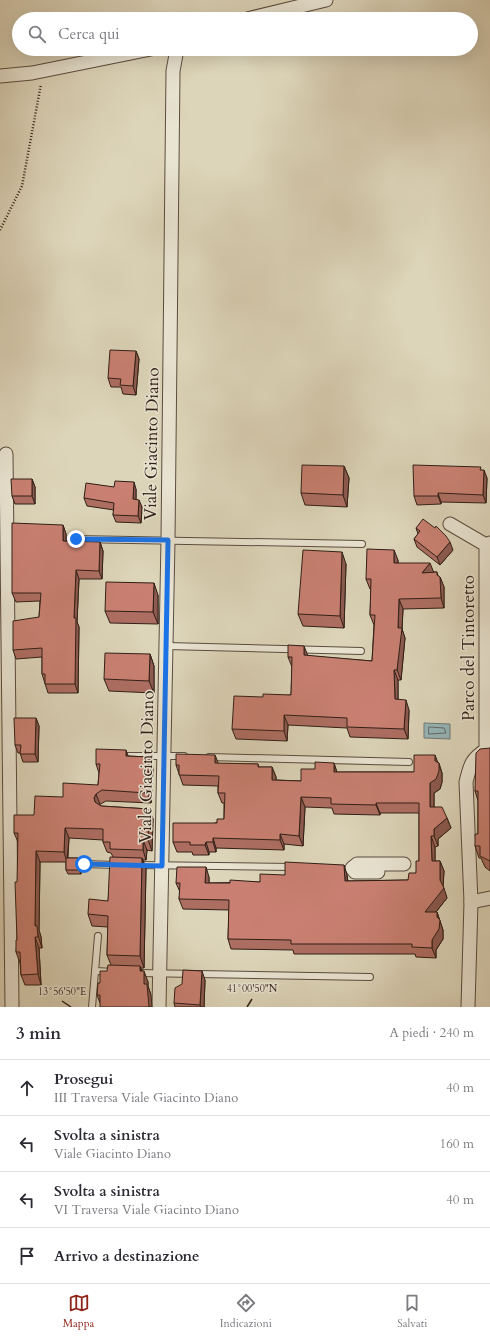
<!DOCTYPE html>
<html lang="it">
<meta charset="utf-8">
<style>
body{margin:0;font-family:Cardo,serif;background:#f7f7f7;color:#2b2b33}
.stop{position:absolute;width:12px;height:12px;margin:-9px;border:3px solid #1a73e8;border-radius:50%;background:#fff}
.stop.end{background:#1a73e8;border-color:#fff;box-shadow:0 1px 4px #0008}
.list{margin:0;padding:0;list-style:none}
h2{display:flex;justify-content:space-between;align-items:center;height:52px;margin:0;padding:0 16px;font-size:17px}
h2 small{font-size:13px;font-weight:400;color:#7c7c81}
.list li{display:grid;grid-template-columns:26px 1fr auto;gap:12px;align-items:center;box-sizing:border-box;height:56px;padding:0 16px;border-top:1px solid #e1e1e2}
.list b{display:block;font-size:15px;white-space:nowrap}
.list p{margin:0;font-size:13px;white-space:nowrap;color:#7c7c81}
.list em{font-size:13px;font-style:normal;color:#7c7c81}
.icon{flex:none;width:22px;height:22px;fill:none;stroke:currentColor;stroke-width:2;stroke-linecap:round;stroke-linejoin:round}
.map{position:relative;flex:none;width:490px;height:1007px;overflow:hidden}
.search{position:absolute;background:#fff;box-shadow:0 4px 16px #0002;left:12px;right:12px;top:12px;height:44px;display:flex;align-items:center;gap:10px;box-sizing:border-box;padding:0 14px;border-radius:22px;color:#7c7c81;font-size:15px}
.sheet{height:276px;background:#fff}
nav{display:flex;justify-content:space-around;align-items:center;box-sizing:border-box;height:56px;border-top:1px solid #e1e1e2;background:#fff;font-size:11px;color:#7c7c81}
nav a{display:grid;justify-items:center;gap:2px}
nav .on{color:#8f2418}
.map>svg:first-child{display:block}
.water{fill:#96b6b9;stroke:#6d7978}
.lines{fill:none;stroke-linecap:round;stroke-linejoin:round}
.shore{stroke:#636a68;stroke-width:1}
.service-casing{stroke:#5b4c3f;stroke-width:8}
.minor-casing{stroke:#5b4c3f;stroke-width:15}
.path{stroke:#301e16;stroke-width:2.5;stroke-dasharray:1 2;stroke-linecap:butt}
.service{stroke:#e9e4d2;stroke-width:6}
.minor{stroke:#e9e4d2;stroke-width:13}
.wall{fill:#ad6e62;stroke:#301e16}
.shaded-wall{fill:#8d5a50;stroke:#301e16}
.building{fill:#c98072;stroke:#301e16}
.route{stroke:#1a73e8;stroke-width:5}
.ticks{fill:none;stroke:#301e16;stroke-width:1.5}
.labels{text-anchor:middle;stroke-width:3;stroke-linejoin:round;paint-order:stroke}
.street-label{font-size:17px;fill:#301e16;stroke:#e9e4d2}
.ticks-label{font-size:10px;text-anchor:middle;fill:#301e16;stroke:#e9e4d2;stroke-width:3;stroke-linejoin:round;paint-order:stroke}
</style>
<div class="map">
<svg width="490" height="1007" viewBox="0 0 490 1007">
<rect width="100%" height="100%" fill="#ddd5ba"/>
<filter id="stains"><feTurbulence type="fractalNoise" baseFrequency=".005" numOctaves="4"/><feColorMatrix values="0 0 0 0 .2 0 0 0 0 .09 0 0 0 0 .02 0 0 0 .5 -.17"/></filter>
<radialGradient id="worn" r=".72"><stop offset=".6" stop-color="#630" stop-opacity="0"/><stop offset="1" stop-color="#630" stop-opacity=".3"/></radialGradient>
<polygon class="water" points="424,723 450,724 450,739 424,738"/>
<g class="lines">
<polygon class="shore" points="429,727 444,728 446,733 429,734"/>
<defs>
<g id="service">
<polyline points="76,539 362,544"/>
<polyline points="167,646 361,651"/>
<polyline points="121,756 184,756"/>
<polyline points="209,757 409,762"/>
<polyline points="84,864 116,865"/>
<polyline points="138,865 292,867"/>
<polyline points="95,971 115,972"/>
<polyline points="138,973 370,977"/>
<polyline points="92,1007 98,936"/>
</g>
<g id="minor">
<polyline points="247,19 326,0"/>
<polyline points="0,76 32,73 151,49"/>
<polyline points="6,454 12,1007"/>
<polyline points="450,524 486,545 490,543"/>
<polyline points="378,872 355,872 352,868 357,864 404,864"/>
<polyline points="471,902 490,898"/>
<polyline points="159,1007 168,540 173,71 177,49"/>
<path d="M468,1007L471,902L466,782C470,766 471,759 486,750V545"/>
</g>
</defs>
<use href="#service" class="service-casing"/>
<use href="#minor" class="minor-casing"/>
<polyline class="path" points="0,230 22,186 41,84"/>
<use href="#service" class="service"/>
<use href="#minor" class="minor"/>
</g>
<g class="wall">
<polygon points="136,351 139,359 136,395 123,394 121,387 111,387 108,378"/>
<polygon points="344,466 349,478 347,507 305,505 301,493"/>
<polygon points="482,470 487,478 486,503 441,502 441,504 417,505 414,496"/>
<polygon points="32,479 35,487 35,504 15,504 12,496"/>
<polygon points="114,487 136,489 136,499 142,507 141,523 116,522 113,515 114,510 87,506 84,498"/>
<polygon points="63,525 66,534 66,541 100,542 103,551 102,579 79,579 77,622 79,627 78,693 48,693 42,674 42,657 16,659 13,650 39,617 40,601 16,602 12,593"/>
<polygon points="416,528 453,550 440,565 417,547 414,539 418,534"/>
<polygon points="398,560 398,563 434,572 437,572 438,576 440,577 444,587 444,608 403,609 402,629 405,638 401,680 398,680 398,700 409,710 408,739 350,737 347,728 288,725 287,741 236,739 232,729 263,697 291,695 292,667 288,657 308,656 372,661 374,625 370,615 371,589 370,589 366,579"/>
<polygon points="346,564 344,628 303,626 298,614"/>
<polygon points="158,595 158,624 110,623 105,611"/>
<polygon points="150,654 154,666 154,693 109,691 104,679"/>
<polygon points="36,718 39,726 38,762 23,762 20,753 18,753 15,745"/>
<polygon points="490,749 490,871 485,867 481,858 479,858 475,846 478,834 478,801 475,791"/>
<polygon points="215,755 218,764 258,764 259,767 272,767 276,777 276,780 301,781 315,769 334,763 337,772 414,772 438,762 439,763 442,773 442,782 440,789 434,793 434,807 447,818 451,828 438,839 438,846 435,847 435,861 440,861 444,871 443,887 447,898 436,912 437,912 443,930 443,939 436,950 436,958 416,957 415,954 294,954 293,950 231,949 228,939 229,910 183,909 179,899 180,892 176,883 209,877 209,883 260,882 285,875 347,875 348,881 408,880 416,873 419,861 419,813 380,813 380,815 334,814 332,808 305,807 303,846 284,844 284,850 216,848 216,852 209,852 209,855 193,855 192,852 177,852 173,842 224,819 224,803 222,803 218,793 218,786 183,785 176,765"/>
<polygon points="128,756 149,757 153,768 151,803 106,801 99,805 101,806 149,809 153,819 152,851 147,850 146,860 143,860 146,869 144,968 141,968 148,982 148,986 151,995 100,1003 97,995 100,983 111,965 107,955 108,927 92,926 88,914 108,901 113,857 111,853 107,852 103,842 103,840 69,838 68,858 78,858 80,862 81,874 68,874 66,870 66,862 40,862 39,930 41,937 42,948 39,948 41,985 25,985 21,975 20,963 16,952 17,940 18,842 14,833 63,797 98,785 99,773 96,764"/>
<polygon points="205,980 204,1007 175,1007 174,1003"/>
</g>
<g class="shaded-wall">
<polygon points="136,351 139,359 136,395 133,386"/>
<polygon points="344,466 349,478 347,507 343,495"/>
<polygon points="484,470 487,478 486,503 483,495"/>
<polygon points="32,479 35,487 35,504 32,496"/>
<polygon points="134,482 136,489 136,507 133,499"/>
<polygon points="438,493 441,502 441,504 438,496"/>
<polygon points="139,500 142,507 141,523 138,516"/>
<polygon points="63,525 66,534 66,550 63,541"/>
<polygon points="100,542 103,551 102,579 99,571"/>
<polygon points="450,542 453,550 440,565 437,557"/>
<polygon points="394,550 398,560 397,573 394,563"/>
<polygon points="342,552 346,564 344,628 340,616"/>
<polygon points="430,563 434,573 422,573"/>
<polygon points="76,570 79,579 77,622 79,627 78,693 75,684 74,618"/>
<polygon points="440,577 444,587 444,608 441,598"/>
<polygon points="154,583 158,595 158,624 153,612"/>
<polygon points="399,599 403,609 402,629 405,638 401,680 397,670"/>
<polygon points="304,646 308,656 304,655"/>
<polygon points="150,654 154,666 154,693 149,681"/>
<polygon points="394,670 398,680 398,709 395,699"/>
<polygon points="406,700 409,710 408,739 404,729"/>
<polygon points="284,715 288,725 287,741 284,731"/>
<polygon points="36,718 39,726 38,762 35,754"/>
<polygon points="126,750 130,761 126,756"/>
<polygon points="215,755 219,765 215,763"/>
<polygon points="435,755 442,773 442,782 440,789 434,793 434,817 430,807 430,783 435,761"/>
<polygon points="149,757 153,768 151,803 147,793"/>
<polygon points="334,763 337,773 334,772"/>
<polygon points="272,767 276,777 276,790 272,780"/>
<polygon points="96,794 100,804 98,808 95,802 94,798"/>
<polygon points="301,797 305,807 303,846 299,836"/>
<polygon points="376,803 380,813 380,815 376,805"/>
<polygon points="149,809 153,819 152,851 148,840"/>
<polygon points="447,818 451,828 438,839 438,846 434,836 434,829"/>
<polygon points="65,828 69,838 67,862 64,852"/>
<polygon points="280,834 284,844 284,850 280,840"/>
<polygon points="431,836 435,847 435,871 432,861"/>
<polygon points="213,838 216,848 216,852 213,842"/>
<polygon points="143,840 147,850 146,860 143,850"/>
<polygon points="206,842 209,852 209,855 205,845"/>
<polygon points="36,851 40,862 39,930 41,937 42,948 35,926"/>
<polygon points="78,858 80,862 81,874 79,870"/>
<polygon points="142,858 146,869 144,968 140,956"/>
<polygon points="440,861 444,871 443,888 444,888 447,898 428,922 425,912 440,880"/>
<polygon points="344,865 347,875 348,891 345,881"/>
<polygon points="206,867 209,877 209,893 205,883"/>
<polygon points="437,912 443,930 443,939 436,950 436,958 432,948 432,940 437,917"/>
<polygon points="35,937 39,948 41,985 38,974"/>
<polygon points="140,966 144,976 144,971 148,982 148,986 151,995 152,1007 149,1007 140,971"/>
<polygon points="202,971 205,980 204,1007 201,1007 200,1005"/>
</g>
<g class="building">
<polygon points="110,350 136,351 133,386 120,385 121,379 108,378"/>
<polygon points="302,465 344,466 343,495 301,493"/>
<polygon points="413,465 481,467 480,470 484,470 483,495 438,493 438,496 414,496"/>
<polygon points="11,479 32,479 32,496 12,496"/>
<polygon points="115,481 134,482 133,499 139,500 138,516 113,515 114,503 84,498 86,483 114,487"/>
<polygon points="423,519 435,528 436,526 446,536 450,542 437,557 414,539 420,531 416,528"/>
<polygon points="12,523 63,525 63,541 100,542 99,571 76,570 74,618 76,618 75,684 45,684 45,674 42,674 42,648 13,650 13,621 39,617 41,593 12,593"/>
<polygon points="367,549 394,550 394,563 430,563 422,573 437,572 437,575 440,577 441,598 399,599 398,628 402,628 397,670 394,670 395,699 406,700 404,729 347,727 347,718 284,715 284,731 232,729 234,696 263,697 263,694 291,695 292,657 288,657 288,645 304,646 304,655 372,661 375,615 370,615 371,579 366,579"/>
<polygon points="303,550 342,552 340,616 298,614"/>
<polygon points="106,582 154,583 153,612 105,611"/>
<polygon points="105,653 150,654 149,681 104,679"/>
<polygon points="14,718 36,718 35,754 20,754 21,745 15,745"/>
<polygon points="490,748 490,861 480,856 480,846 475,846 475,834 478,834 478,791 475,791 476,753 480,749"/>
<polygon points="96,749 126,750 126,756 149,757 147,793 102,790 96,794 94,798 95,802 101,806 149,809 148,840 143,840 143,850 110,849 110,842 103,842 103,829 65,828 64,852 36,851 35,926 37,926 38,937 35,937 38,974 21,975 20,952 16,952 16,940 17,940 15,882 17,882 18,833 14,833 14,815 34,815 35,796 63,797 63,783 98,785 100,764 96,764"/>
<polygon points="176,754 215,755 215,763 258,764 258,767 272,767 272,780 301,781 301,769 315,769 315,762 334,763 334,772 414,772 414,755 435,755 435,761 439,763 439,771 436,779 430,783 430,807 442,807 447,818 434,829 434,836 431,836 432,861 440,861 440,880 444,888 425,912 437,912 437,917 440,920 439,929 432,940 432,948 412,947 412,944 291,944 291,940 228,939 229,900 179,899 180,883 176,883 177,867 206,867 205,883 230,883 230,880 260,882 260,874 285,875 285,862 344,865 345,881 408,880 409,873 416,873 416,861 419,861 419,803 376,803 376,805 331,804 331,798 301,797 299,836 280,834 280,840 213,838 213,842 206,842 205,845 190,845 190,842 173,842 173,823 217,823 217,819 224,819 225,793 218,793 219,776 179,775 179,765 176,765"/>
<polygon points="110,857 142,858 140,956 107,955 108,916 88,914 89,899 108,901"/>
<polygon points="66,858 78,858 79,870 66,870"/>
<polygon points="108,965 140,966 140,971 144,971 144,984 147,984 149,1007 100,1007 100,995 97,995 98,983 100,983 100,971 107,971"/>
<polygon points="183,970 202,971 200,1005 174,1003 175,988 182,984"/>
</g>
<g class="lines">
<polyline class="route" points="76,539 168,540 162,866 84,864"/>
</g>
<path class="ticks" d="M62,1001L71,1007M247,1007L252,999"/>
<g class="labels">
<g class="street-label">
<text transform="translate(151 444) rotate(-89)" y="6">Viale Giacinto Diano</text>
<text transform="translate(468 648) rotate(-90)" y="6">Parco del Tintoretto</text>
<text transform="translate(146 767) rotate(-89)" y="6">Viale Giacinto Diano</text>
</g>
</g>
<g class="ticks-label">
<text x="252" y="992">41°00'50"N</text>
<text x="62" y="995">13°56'50"E</text>
</g>
<rect width="100%" height="100%" filter="url(#stains)"/>
<rect width="100%" height="100%" fill="url(#worn)"/>
</svg>
<div class="stop" style="left:84px;top:864px"></div>
<div class="stop end" style="left:76px;top:539px"></div>
<div class="search"><svg class="icon" aria-label="search" viewBox="0 0 24 24"><circle cx="10" cy="10" r="6"/><path d="M15 15l6 6"/></svg>Cerca qui</div>
</div>
<section class="sheet">
<h2>3 min<small>A piedi · 240 m</small></h2>
<ul class="list">
<li><svg class="icon" aria-label="ahead" viewBox="0 0 24 24"><path d="M12 20V5M6 11l6-6 6 6"/></svg><div><b>Prosegui</b><p>III Traversa Viale Giacinto Diano</p></div><em>40 m</em></li>
<li><svg class="icon" aria-label="left" viewBox="0 0 24 24"><path d="M17 20v-9H6M10 6l-5 5 5 5"/></svg><div><b>Svolta a sinistra</b><p>Viale Giacinto Diano</p></div><em>160 m</em></li>
<li><svg class="icon" aria-label="left" viewBox="0 0 24 24"><path d="M17 20v-9H6M10 6l-5 5 5 5"/></svg><div><b>Svolta a sinistra</b><p>VI Traversa Viale Giacinto Diano</p></div><em>40 m</em></li>
<li><svg class="icon" aria-label="arrive" viewBox="0 0 24 24"><path d="M6 21V4h12l-3 4 3 4H6"/></svg><div><b>Arrivo a destinazione</b></div></li>
</ul>
</section>
<nav>
<a class="on"><svg class="icon" aria-label="map" viewBox="0 0 24 24"><path d="M3 6l6-2 6 2 6-2v14l-6 2-6-2-6 2zM9 4v14M15 6v14"/></svg>Mappa</a>
<a><svg class="icon" aria-label="directions" viewBox="0 0 24 24"><path d="M12 3l9 9-9 9-9-9zM9 14v-3h6M13 9l2 2-2 2"/></svg>Indicazioni</a>
<a><svg class="icon" aria-label="saved" viewBox="0 0 24 24"><path d="M7 4h10v16l-5-4-5 4z"/></svg>Salvati</a>
</nav>
